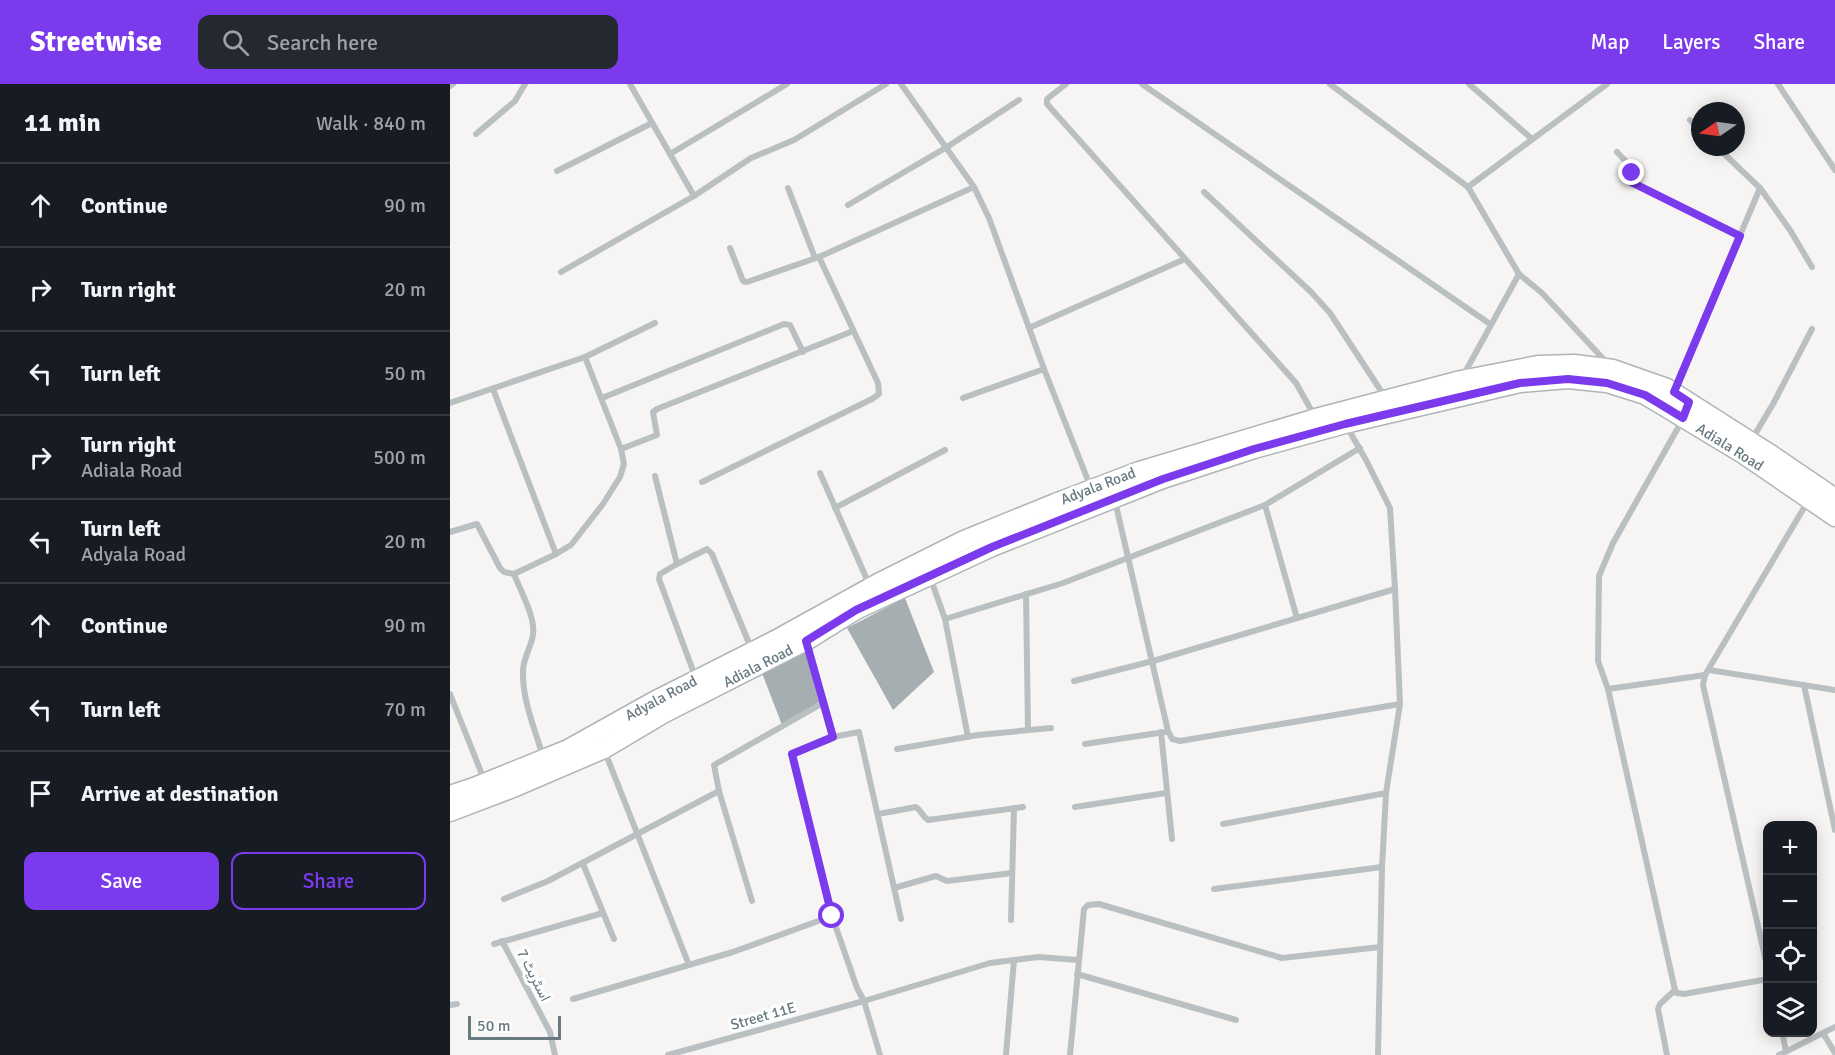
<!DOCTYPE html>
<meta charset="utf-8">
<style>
body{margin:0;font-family:Signika,Vazirmatn,sans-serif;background:#242831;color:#f1f3f6}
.controls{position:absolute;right:18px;bottom:18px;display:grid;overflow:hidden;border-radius:12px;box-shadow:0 3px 15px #0003}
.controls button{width:54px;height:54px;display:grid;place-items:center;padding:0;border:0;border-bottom:2px solid #363941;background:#171b24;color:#f1f3f6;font:30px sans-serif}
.compass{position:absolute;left:1241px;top:18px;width:54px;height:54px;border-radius:50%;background:#171b24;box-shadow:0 3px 15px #0003;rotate:257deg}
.scale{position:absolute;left:18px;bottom:15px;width:93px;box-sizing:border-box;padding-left:6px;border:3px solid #677981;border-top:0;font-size:16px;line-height:21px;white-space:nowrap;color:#677981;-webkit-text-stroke:4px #fff;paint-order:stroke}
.stop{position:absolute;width:18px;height:18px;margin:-14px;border:4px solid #7c3aed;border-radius:50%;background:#fff}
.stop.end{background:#7c3aed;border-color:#fff;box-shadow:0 2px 6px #0008}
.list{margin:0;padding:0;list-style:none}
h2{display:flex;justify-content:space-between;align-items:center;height:78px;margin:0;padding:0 24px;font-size:26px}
h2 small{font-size:20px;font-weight:400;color:#9ea1a6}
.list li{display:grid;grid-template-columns:39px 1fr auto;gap:18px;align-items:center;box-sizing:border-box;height:84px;padding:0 24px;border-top:2px solid #363941}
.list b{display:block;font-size:22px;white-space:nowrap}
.list p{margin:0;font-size:20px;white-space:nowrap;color:#9ea1a6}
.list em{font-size:20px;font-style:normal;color:#9ea1a6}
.actions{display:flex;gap:12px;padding:18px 24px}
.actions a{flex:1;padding:14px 0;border:2px solid #7c3aed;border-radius:12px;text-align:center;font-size:21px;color:#7c3aed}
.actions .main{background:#7c3aed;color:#fff}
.icon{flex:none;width:33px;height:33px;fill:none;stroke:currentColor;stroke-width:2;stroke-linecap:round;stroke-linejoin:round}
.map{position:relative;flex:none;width:1385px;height:971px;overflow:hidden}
header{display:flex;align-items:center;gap:36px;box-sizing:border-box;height:84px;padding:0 30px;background:#7c3aed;color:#fff}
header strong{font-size:28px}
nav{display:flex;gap:33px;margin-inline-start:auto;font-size:21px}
.search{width:420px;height:54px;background:#242831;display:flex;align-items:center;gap:15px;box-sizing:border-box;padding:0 21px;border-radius:12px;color:#9ea1a6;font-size:22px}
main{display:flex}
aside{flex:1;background:#171b24}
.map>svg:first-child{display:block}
.building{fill:#a5aeb1}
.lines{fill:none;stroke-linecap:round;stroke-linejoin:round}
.primary-casing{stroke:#aeb4b7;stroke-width:21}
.street{stroke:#bac0c2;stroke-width:6}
.primary{stroke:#fff;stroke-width:18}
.route{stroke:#7c3aed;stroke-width:8}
.labels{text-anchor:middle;stroke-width:6;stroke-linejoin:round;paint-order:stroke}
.street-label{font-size:15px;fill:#677981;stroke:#fff}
</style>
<header>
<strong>Streetwise</strong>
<div class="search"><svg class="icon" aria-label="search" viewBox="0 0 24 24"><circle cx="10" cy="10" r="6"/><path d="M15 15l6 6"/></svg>Search here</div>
<nav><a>Map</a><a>Layers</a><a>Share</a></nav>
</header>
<main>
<aside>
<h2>11 min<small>Walk · 840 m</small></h2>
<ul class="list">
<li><svg class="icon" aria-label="ahead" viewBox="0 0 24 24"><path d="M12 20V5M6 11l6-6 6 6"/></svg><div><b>Continue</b></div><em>90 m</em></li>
<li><svg class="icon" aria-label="right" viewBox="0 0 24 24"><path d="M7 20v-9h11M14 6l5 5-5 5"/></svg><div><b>Turn right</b></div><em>20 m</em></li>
<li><svg class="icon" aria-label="left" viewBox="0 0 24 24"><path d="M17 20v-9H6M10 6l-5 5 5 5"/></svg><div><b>Turn left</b></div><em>50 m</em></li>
<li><svg class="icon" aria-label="right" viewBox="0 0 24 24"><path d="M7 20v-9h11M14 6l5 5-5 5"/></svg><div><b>Turn right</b><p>Adiala Road</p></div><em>500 m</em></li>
<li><svg class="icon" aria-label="left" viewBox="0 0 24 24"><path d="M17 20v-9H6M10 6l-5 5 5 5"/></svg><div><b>Turn left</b><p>Adyala Road</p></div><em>20 m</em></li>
<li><svg class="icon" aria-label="ahead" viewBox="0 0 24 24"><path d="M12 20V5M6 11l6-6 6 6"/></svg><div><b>Continue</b></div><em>90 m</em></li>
<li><svg class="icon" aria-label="left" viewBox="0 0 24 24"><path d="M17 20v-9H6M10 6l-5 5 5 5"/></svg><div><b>Turn left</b></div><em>70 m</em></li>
<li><svg class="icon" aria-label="arrive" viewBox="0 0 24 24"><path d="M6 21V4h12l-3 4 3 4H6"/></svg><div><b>Arrive at destination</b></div></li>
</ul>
<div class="actions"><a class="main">Save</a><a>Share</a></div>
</aside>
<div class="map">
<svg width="1385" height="971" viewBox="0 0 1385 971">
<rect width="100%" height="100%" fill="#f6f5f3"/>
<g class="building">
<polygon points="455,514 484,588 443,626 397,544"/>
<polygon points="355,566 369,618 332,641 312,589"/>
</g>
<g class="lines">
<defs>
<g id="primary">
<polyline points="0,711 24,703 118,665 204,617 325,556 428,499 514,456 605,419 689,387 866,334 1011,296 1088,281 1125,280 1163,285 1217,304 1319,369 1385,414"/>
<polyline points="0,728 63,704 154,665 213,630 356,557 406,526 542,463 713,395 804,365 895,340 1070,299 1118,295 1157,299 1195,311 1293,370 1385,433"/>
</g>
</defs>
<use href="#primary" class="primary-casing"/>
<g class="street">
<polyline points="180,0 244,112"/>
<polyline points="451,0 524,103 539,134 594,285 641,404"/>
<polyline points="616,0 597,15 597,20 846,299 864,331"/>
<polyline points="692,0 1040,240"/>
<polyline points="880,0 1018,103"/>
<polyline points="1019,0 1082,55"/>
<polyline points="1157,0 1018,103 1069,190 1092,209 1158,280"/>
<polyline points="1328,0 1385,86"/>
<polyline points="0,2 3,0"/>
<polyline points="1240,36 1250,46"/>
<polyline points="26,50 65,17 75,0"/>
<polyline points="1267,63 1310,104 1340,146 1362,183"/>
<polyline points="1167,68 1184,86 1180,96 1181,98 1290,152"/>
<polyline points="220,70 337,0"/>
<polyline points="107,87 202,39"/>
<polyline points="338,104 365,174"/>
<polyline points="754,108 861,208 880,229 935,313"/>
<polyline points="398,121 497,63 569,16"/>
<polyline points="280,164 293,197 297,198 369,173 524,103"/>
<polyline points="111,188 244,112 301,74 344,56 436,0"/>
<polyline points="581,243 735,175"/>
<polyline points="1013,292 1069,190"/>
<polyline points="43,305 106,470"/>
<polyline points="1224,308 1310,104"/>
<polyline points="152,314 334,240 340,241 353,268"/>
<polyline points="513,314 594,285"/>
<polyline points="0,319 135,273 205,239"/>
<polyline points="1233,335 1163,459 1149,492 1148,577 1158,605 1225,906 1227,909 1234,910 1318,895"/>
<polyline points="897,343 916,376 940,424 945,505 950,620 936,709 932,783 928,971"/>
<polyline points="1301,357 1323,320 1362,245"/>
<polyline points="171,365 207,351 203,328 207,325 403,247"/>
<polyline points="370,389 419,500"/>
<polyline points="205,392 227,480 210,490 209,495 245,592"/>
<polyline points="252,398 422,315 429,310 428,299 369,173"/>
<polyline points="665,417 718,647 722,655 730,657 950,620"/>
<polyline points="815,421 847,534"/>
<polyline points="385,424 495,366"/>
<polyline points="0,448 27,440 50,484 54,488 64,490 106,470 121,461 153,420 170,393 174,380 171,365 135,273"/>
<polyline points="227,480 257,465 262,470 301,564"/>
<path d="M64,490C70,506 86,534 83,551C81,563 73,575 73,587C72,616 85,645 93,673"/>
<polyline points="480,493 495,535 518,653"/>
<polyline points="576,510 578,646"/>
<polyline points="495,535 613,499 815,421 910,364"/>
<polyline points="357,560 383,653"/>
<polyline points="1259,586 1385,606"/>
<polyline points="624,597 703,577 945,505"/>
<polyline points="1354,601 1385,746"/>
<polyline points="1158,605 1255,591"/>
<polyline points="0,610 35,698"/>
<polyline points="711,648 722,755"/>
<polyline points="635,660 715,648"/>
<polyline points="447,665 528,651 601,644"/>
<polyline points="155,668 239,881"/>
<polyline points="625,723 716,709"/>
<path d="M428,730L466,723C471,726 472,732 478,736L573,723"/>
<polyline points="773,740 936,709"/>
<polyline points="133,780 164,855"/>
<polyline points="444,804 486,792 497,797 562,789"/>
<polyline points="764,805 932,783"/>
<polyline points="54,815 98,797 269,707"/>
<polyline points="302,817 269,707 264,681 373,619"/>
<polyline points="561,836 564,724"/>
<polyline points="52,857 100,948 105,971"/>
<polyline points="44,860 153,829"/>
<polyline points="1318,886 1253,601 1255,591 1358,417"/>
<polyline points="627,890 786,936"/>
<polyline points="123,915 283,868 382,832"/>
<polyline points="0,921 7,920"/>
<polyline points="1332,948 1336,967"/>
<polyline points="1373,949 1385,969"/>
<polyline points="218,971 414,917 540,879 588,873 628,876"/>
<polyline points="430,971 414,917 407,904 382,832 342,670 383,653 409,648 451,835"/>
<polyline points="556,971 564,876"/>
<polyline points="620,971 634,825 638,821 649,820 832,874 930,863"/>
<polyline points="1217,971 1208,925 1210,920 1225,906"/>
<polyline points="1329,971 1385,943"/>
</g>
<use href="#primary" class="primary"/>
</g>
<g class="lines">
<polyline class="route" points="382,832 342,670 383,653 356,557 406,526 542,463 713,395 804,365 895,340 1070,299 1118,295 1157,299 1195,311 1233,334 1239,318 1224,308 1290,152 1181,98 1182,89"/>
</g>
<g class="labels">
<g class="street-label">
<text transform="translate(1280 363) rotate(32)" y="5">Adiala Road</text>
<text transform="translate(648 402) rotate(-21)" y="5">Adyala Road</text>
<text transform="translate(308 582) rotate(-27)" y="5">Adiala Road</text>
<text transform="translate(211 614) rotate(-28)" y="5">Adyala Road</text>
<text transform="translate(84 891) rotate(63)" y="5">اسٹریٹ 7</text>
<text transform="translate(313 932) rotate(-16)" y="5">Street 11E</text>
</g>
</g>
</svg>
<div class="controls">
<button>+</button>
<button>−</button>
<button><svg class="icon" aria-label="locate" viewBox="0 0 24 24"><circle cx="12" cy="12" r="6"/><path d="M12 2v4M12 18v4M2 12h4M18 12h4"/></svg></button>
<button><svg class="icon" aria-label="layers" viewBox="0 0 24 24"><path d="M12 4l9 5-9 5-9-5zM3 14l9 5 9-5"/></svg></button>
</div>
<svg class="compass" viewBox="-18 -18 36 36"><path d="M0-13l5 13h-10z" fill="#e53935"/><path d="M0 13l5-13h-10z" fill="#9ea1a6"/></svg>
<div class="scale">50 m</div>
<div class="stop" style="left:382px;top:832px"></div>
<div class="stop end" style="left:1182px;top:89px"></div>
</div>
</main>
